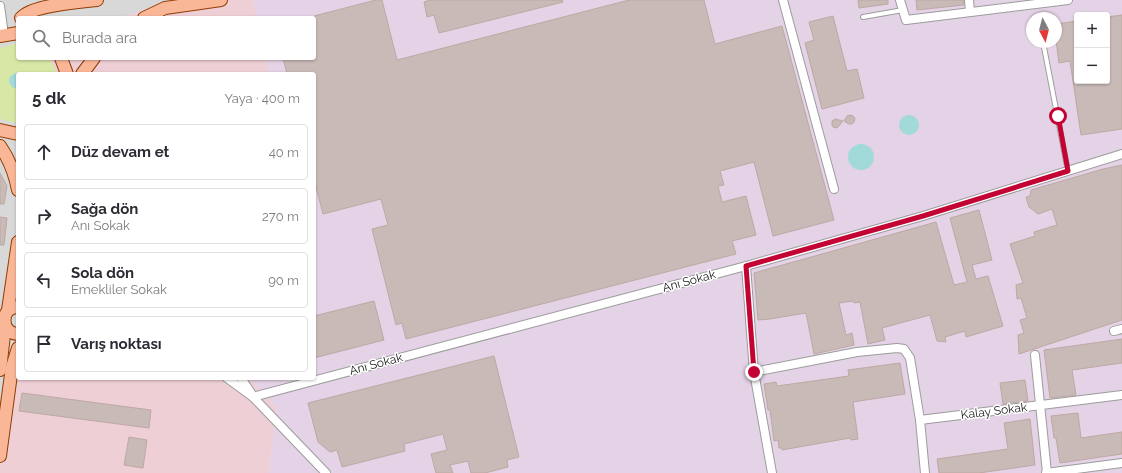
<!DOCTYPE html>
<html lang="tr">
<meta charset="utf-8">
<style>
body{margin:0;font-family:Raleway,sans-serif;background:#f7f7f7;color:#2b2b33}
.controls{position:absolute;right:12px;top:12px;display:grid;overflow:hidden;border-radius:4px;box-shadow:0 1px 3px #0004}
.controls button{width:36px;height:36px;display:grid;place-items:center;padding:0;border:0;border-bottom:1px solid #e1e1e2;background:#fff;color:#2b2b33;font:20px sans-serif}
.compass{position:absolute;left:1026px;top:12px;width:36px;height:36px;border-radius:50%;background:#fff;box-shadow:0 1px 3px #0004;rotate:173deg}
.stop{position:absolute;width:12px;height:12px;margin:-9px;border:3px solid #c30334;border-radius:50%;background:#fff}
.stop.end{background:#c30334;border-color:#fff;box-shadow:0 1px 4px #0008}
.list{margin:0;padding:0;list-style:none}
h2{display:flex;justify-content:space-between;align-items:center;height:52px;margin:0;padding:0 16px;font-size:17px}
h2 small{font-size:13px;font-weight:400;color:#7c7c81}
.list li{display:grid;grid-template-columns:26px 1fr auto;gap:12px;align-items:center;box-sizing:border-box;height:56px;margin:0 8px 8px;padding:0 8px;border:1px solid #e1e1e2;border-radius:4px}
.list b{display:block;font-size:15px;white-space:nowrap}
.list p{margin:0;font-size:13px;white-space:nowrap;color:#7c7c81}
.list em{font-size:13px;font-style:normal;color:#7c7c81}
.icon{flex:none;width:22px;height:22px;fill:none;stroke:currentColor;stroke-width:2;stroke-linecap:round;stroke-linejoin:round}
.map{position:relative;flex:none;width:1122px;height:473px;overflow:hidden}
.search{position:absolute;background:#fff;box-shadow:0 1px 3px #0004;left:16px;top:16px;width:300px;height:44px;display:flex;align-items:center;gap:10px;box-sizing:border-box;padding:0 14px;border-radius:4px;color:#7c7c81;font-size:15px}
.panel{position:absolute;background:#fff;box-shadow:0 1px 3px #0004;left:16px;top:72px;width:300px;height:308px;border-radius:4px}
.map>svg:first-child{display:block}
.residential{fill:#d9d8d8}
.commercial{fill:#eecfd6}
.industrial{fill:#e4d2e6;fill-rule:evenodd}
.grass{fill:#d6e7a6}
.water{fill:#a1dad9}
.building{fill:#c8bab7;stroke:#bea8a3}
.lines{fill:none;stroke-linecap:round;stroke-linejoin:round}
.lane-casing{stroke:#9c9c9c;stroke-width:6}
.street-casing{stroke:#9c9c9c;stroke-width:10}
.primary-casing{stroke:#903d02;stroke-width:14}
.lane{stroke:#fff;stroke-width:4}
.street{stroke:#fff;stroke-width:8}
.primary{stroke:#fab798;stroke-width:12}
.route{stroke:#c30334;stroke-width:5}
.labels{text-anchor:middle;stroke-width:3;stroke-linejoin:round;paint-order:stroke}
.street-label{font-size:12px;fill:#1b1b1b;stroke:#fff}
</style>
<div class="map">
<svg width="1122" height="473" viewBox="0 0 1122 473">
<rect width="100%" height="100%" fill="#ede5e0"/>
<polygon class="residential" points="0,0 183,0 152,7 119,18 18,18 18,321 4,372 0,407"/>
<g class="commercial">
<polygon points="183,0 253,0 257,18 119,18 152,7"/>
<polygon points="41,58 266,58 270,74 25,74"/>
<polygon points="18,321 18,378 249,378 277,408 269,473 0,473 0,407 4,372"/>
</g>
<path class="industrial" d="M253,0H1122V473H269L277,408L249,378H314V74H270L266,58H314V18H257ZM1077,15H1107V81H1077ZM1032,18H1056V42H1032Z"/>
<polygon class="grass" points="13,44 18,44 18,58 49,58 54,66 57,74 18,74 18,123 10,122 0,119 0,48"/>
<g class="water">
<polygon points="15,73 22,74 18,74 18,89 12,87 9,82 10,77"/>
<circle cx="909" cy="125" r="10"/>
<circle cx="861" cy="157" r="13"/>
</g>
<g class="building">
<polygon points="376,0 382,0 397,60 629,0 704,0 715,44 782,26 834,220 773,236 754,162 720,171 724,185 718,186 722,202 746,196 756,235 732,241 736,254 406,339 402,323 396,325 372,229 388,225 381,199 323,214 314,179 314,74 287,74 283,58 314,58 314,16"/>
<polygon points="430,0 562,0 563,2 439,33 434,15 427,17 424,2"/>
<polygon points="858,0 888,0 888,4 859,8"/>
<polygon points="916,0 964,0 964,5 917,10"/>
<polygon points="1122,15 1122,129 1081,135 1073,81 1107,81 1107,17"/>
<polygon points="833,16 847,71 857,69 864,98 822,109 805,43 814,40 809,22"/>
<polygon points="1077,21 1077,81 1073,81 1070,61 1059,63 1056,40 1056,24"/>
<polygon points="850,115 853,116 855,118 854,122 852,124 849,124 844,121 847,116"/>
<polygon points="835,119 843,121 837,128 833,127 832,125 832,121"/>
<polygon points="1122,165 1122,320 1019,354 1018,335 1024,333 1020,320 1027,318 1021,298 1017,299 1016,285 1023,283 1010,244 1035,236 1034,232 1057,225 1052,209 1038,214 1029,207 1026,197 1030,196 1031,190 1103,169"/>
<polygon points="0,173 7,186 4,204 0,204"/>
<polygon points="979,210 992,260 972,265 976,279 988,276 1003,326 966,337 965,331 945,337 946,342 937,341 930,315 882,328 885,340 868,344 860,302 854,303 853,301 839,303 846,335 852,333 854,345 814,354 806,313 770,319 758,320 754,273 936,222 954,285 967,282 950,218"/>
<polygon points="0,217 7,218 4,245 0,245"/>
<polygon points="374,301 384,340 314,358 314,316"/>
<polygon points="1122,339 1122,363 1072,370 1076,395 1050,398 1044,350"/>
<polygon points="494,356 519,457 507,460 508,467 485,473 471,473 468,461 450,465 453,473 436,473 431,454 447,450 443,434 404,444 405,451 342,467 337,450 330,452 318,442 308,403"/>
<polygon points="900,363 905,394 853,402 858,439 851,440 850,438 782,450 782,448 779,448 778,440 774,441 770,410 768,410 764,384 776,382 777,386 849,376 848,370"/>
<polygon points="1025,380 1028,401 1003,404 1000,383"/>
<polygon points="22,393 151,410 149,428 19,411"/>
<polygon points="1078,413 1081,438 1122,432 1122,454 1060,463 1056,438 1054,438 1051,416"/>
<polygon points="1030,419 1035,465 979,473 939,473 937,459 1008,449 1004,423"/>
<polygon points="129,437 147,440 143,468 124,465"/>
</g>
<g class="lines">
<defs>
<g id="lane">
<polyline points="863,17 903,10"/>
<polyline points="1043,42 1068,171"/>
</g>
<g id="street">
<polyline points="783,0 834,189"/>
<polyline points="900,0 906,20 1068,0"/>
<polyline points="969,0 970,12"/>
<polyline points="0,6 4,35"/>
<polyline points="746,266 754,372 772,473"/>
<polyline points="1114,331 1122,329"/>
<polyline points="1035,355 1047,473"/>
<polyline points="754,372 857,352 897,348 904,349 910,358 920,420 925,473"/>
<polyline points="227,378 253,397 326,473"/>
<polyline points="241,378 251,393"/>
<polyline points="253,397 746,266 923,216 1122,154"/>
<polyline points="920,420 1122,395"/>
<polyline points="1046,473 1122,463"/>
</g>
<g id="primary">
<path d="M21,18C32,5 79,2 97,0"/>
<polyline points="144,18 165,8 221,0"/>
<polyline points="0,36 18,33"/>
<polyline points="61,58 67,74"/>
<polyline points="82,74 94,58"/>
<polyline points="0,130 18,134"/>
<path d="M0,146C9,159 15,174 18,190"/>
<path d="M18,307C0,307 0,333 18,334"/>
<polyline points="8,310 18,242"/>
<polyline points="0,370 5,326"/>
<polyline points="0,456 12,367 18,348"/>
</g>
</defs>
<use href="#lane" class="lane-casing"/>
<use href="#street" class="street-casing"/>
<use href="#primary" class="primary-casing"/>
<use href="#lane" class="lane"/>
<use href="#street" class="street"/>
<use href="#primary" class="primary"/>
</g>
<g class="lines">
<polyline class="route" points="754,372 746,266 923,216 1068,171 1058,116"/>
</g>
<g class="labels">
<g class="street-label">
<text transform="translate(689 281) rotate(-15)" y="4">Anı Sokak</text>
<text transform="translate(376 364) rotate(-15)" y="4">Anı Sokak</text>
<text transform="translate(994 411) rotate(-7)" y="4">Kalay Sokak</text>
</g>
</g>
</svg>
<div class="controls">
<button>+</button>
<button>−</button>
</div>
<svg class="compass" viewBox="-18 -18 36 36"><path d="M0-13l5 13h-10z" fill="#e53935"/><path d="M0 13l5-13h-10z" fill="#7c7c81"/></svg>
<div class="stop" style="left:1058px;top:116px"></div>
<div class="stop end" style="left:754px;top:372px"></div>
<div class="search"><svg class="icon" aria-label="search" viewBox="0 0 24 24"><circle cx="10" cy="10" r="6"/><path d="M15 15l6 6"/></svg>Burada ara</div>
<section class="panel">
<h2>5 dk<small>Yaya · 400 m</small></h2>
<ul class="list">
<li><svg class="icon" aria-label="ahead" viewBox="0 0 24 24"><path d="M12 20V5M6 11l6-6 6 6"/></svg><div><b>Düz devam et</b></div><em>40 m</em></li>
<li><svg class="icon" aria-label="right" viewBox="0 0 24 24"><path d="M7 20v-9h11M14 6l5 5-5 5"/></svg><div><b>Sağa dön</b><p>Anı Sokak</p></div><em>270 m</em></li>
<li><svg class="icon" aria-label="left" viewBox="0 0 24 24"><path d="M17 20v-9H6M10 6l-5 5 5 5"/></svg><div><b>Sola dön</b><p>Emekliler Sokak</p></div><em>90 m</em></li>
<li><svg class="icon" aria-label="arrive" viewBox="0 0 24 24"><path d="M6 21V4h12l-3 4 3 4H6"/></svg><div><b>Varış noktası</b></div></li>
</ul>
</section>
</div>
